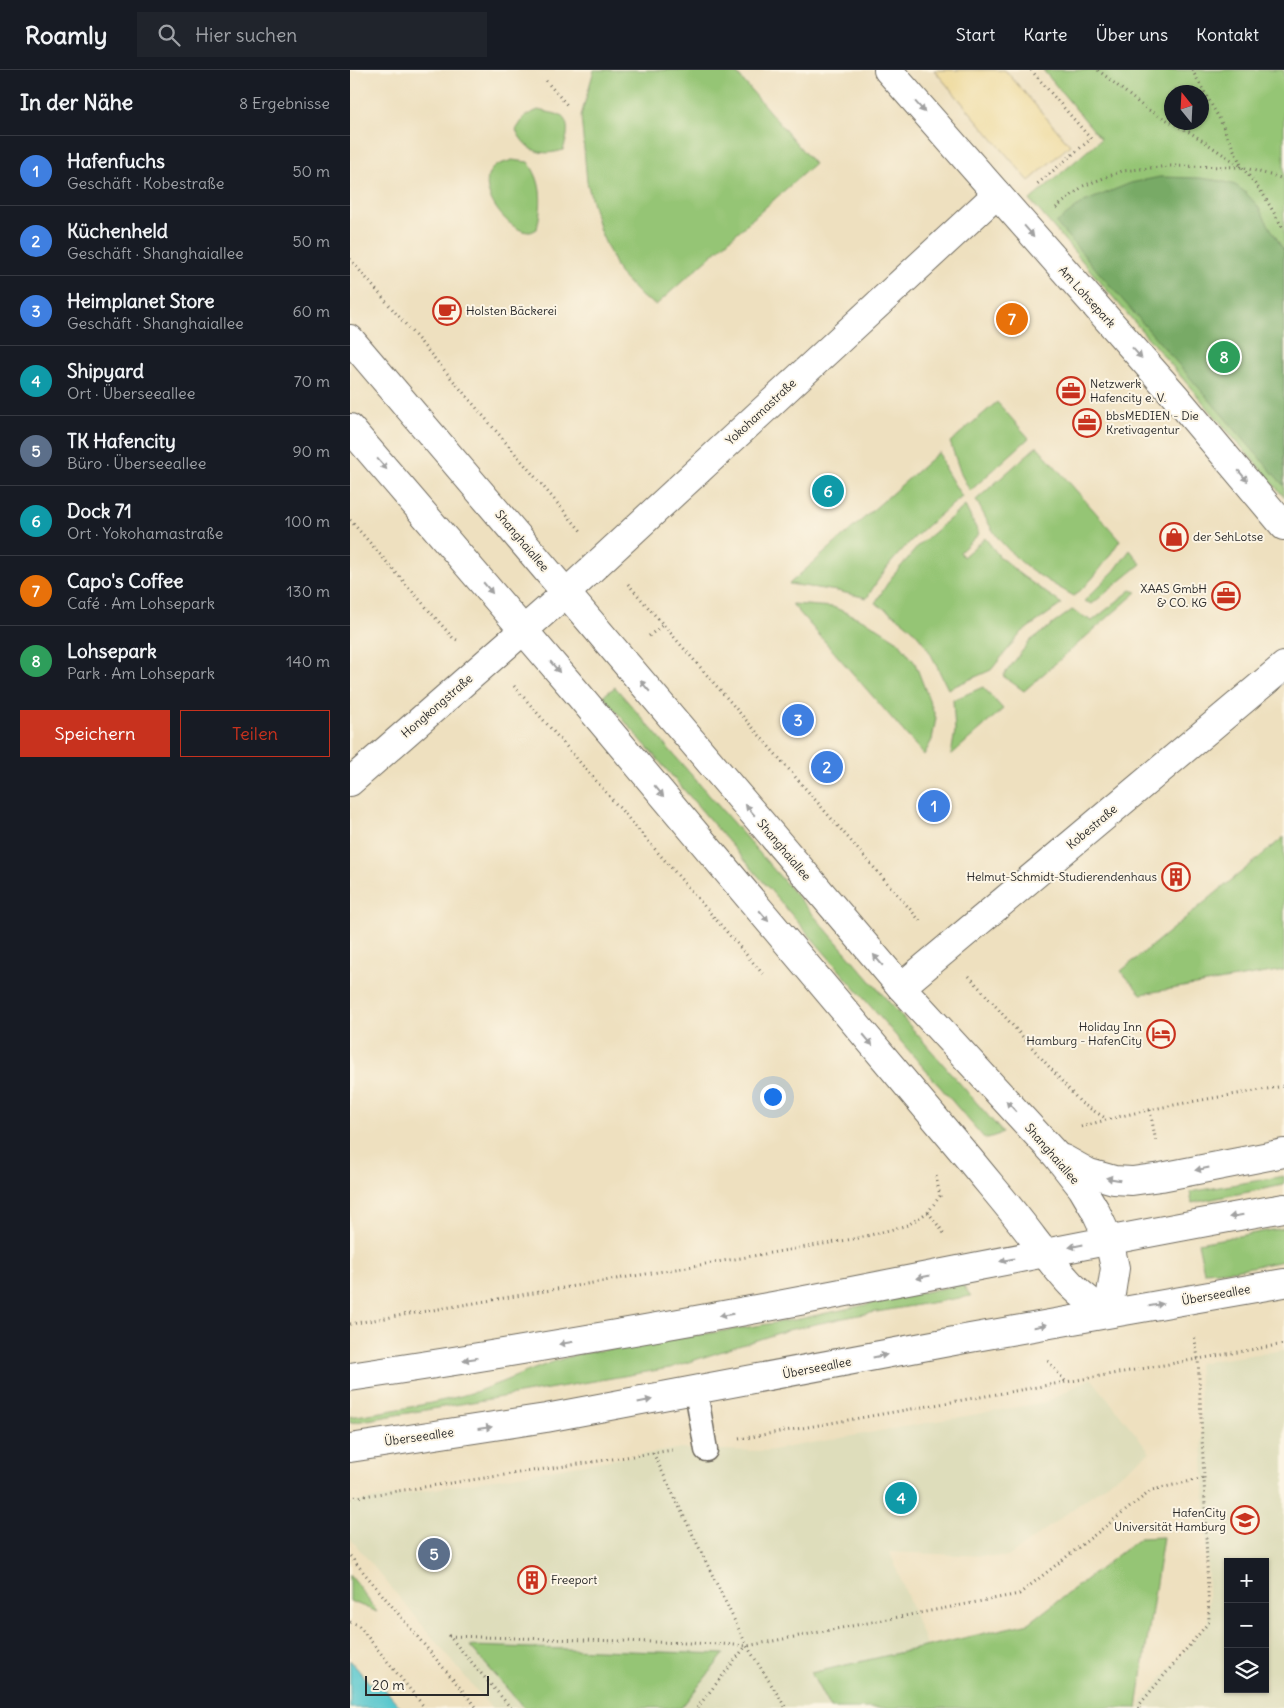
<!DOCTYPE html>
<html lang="de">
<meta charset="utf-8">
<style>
body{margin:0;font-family:Delius,sans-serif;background:#20242c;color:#f1f3f6}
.controls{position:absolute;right:15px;bottom:15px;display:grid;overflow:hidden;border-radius:0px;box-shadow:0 1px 4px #0004}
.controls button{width:45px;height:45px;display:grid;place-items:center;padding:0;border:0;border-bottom:1px solid #363941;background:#171b24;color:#f1f3f6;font:25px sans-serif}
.compass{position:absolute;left:814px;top:15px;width:45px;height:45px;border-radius:50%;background:#171b24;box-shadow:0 1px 4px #0004;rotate:342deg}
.scale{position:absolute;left:15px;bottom:12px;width:124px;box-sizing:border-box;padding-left:5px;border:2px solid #2b2b2b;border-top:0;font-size:14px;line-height:18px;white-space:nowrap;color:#2b2b2b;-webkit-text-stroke:4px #fcf5e5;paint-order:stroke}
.you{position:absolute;left:422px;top:1026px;width:18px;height:18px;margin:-12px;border:4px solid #fff;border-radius:50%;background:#1a73e8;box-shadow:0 0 0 8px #1a73e833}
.badge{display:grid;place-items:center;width:32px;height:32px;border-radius:50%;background:#c8321e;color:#fff;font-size:16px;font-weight:700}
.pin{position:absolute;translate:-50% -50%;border:2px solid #fff;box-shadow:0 1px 5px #0006}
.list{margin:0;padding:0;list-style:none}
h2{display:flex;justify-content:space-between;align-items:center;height:65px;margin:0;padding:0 20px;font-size:21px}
h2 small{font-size:16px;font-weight:400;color:#9ea1a6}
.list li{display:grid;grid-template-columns:32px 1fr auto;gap:15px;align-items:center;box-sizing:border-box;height:70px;padding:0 20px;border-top:1px solid #363941}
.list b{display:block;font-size:19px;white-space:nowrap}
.list p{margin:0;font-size:16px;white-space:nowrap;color:#9ea1a6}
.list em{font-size:16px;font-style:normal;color:#9ea1a6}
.actions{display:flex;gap:10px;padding:15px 20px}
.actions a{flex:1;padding:11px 0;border:1px solid #c8321e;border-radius:0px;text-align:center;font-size:18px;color:#c8321e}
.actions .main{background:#c8321e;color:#fff}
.icon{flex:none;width:28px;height:28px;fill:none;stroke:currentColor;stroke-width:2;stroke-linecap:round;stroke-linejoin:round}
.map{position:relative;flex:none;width:934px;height:1638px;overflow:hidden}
header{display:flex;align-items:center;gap:30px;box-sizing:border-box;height:70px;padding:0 25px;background:#171b24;border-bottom:1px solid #363941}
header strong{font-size:24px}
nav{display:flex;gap:28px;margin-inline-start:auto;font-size:18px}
.search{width:350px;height:45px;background:#20242c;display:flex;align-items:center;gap:12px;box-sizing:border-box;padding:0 18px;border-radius:0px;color:#9ea1a6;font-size:19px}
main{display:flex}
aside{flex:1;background:#171b24}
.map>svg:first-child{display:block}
.built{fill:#deddbb;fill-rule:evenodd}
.green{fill:#95c574;stroke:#607850;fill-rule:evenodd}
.forest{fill:#78aa66;stroke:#526a48}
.sand{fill:#eeda9e;stroke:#8c8264}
.water{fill:#5ac8ce;stroke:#427a7c}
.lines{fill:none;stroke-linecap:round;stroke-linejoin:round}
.lane-casing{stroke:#6f6a5f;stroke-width:25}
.street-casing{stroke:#6f6a5f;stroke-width:30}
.secondary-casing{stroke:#6f6a5f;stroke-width:30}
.path{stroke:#6f6a5f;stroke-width:3;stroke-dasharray:1 4;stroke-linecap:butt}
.lane{stroke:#fff;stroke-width:22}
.street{stroke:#fff;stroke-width:28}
.secondary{stroke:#fff;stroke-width:28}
.oneway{fill:#a0a0a0}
.labels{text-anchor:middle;stroke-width:4;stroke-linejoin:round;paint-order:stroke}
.street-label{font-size:12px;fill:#2b2b2b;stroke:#fcf5e5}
.poi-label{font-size:12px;fill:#2b2b2b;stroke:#fcf5e5;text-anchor:start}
</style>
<header>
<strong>Roamly</strong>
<div class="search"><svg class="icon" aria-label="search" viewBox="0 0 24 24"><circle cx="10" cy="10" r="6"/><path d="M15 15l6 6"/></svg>Hier suchen</div>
<nav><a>Start</a><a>Karte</a><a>Über uns</a><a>Kontakt</a></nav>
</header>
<main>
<aside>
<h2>In der Nähe<small>8 Ergebnisse</small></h2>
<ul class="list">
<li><span class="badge" style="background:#3f7fe0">1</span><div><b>Hafenfuchs</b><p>Geschäft · Kobestraße</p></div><em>50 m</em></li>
<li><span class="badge" style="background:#3f7fe0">2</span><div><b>Küchenheld</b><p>Geschäft · Shanghaiallee</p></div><em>50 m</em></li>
<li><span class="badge" style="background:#3f7fe0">3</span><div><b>Heimplanet Store</b><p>Geschäft · Shanghaiallee</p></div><em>60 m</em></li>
<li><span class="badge" style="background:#0f9aa8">4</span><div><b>Shipyard</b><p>Ort · Überseeallee</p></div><em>70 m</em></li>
<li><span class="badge" style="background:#5c6f8a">5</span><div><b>TK Hafencity</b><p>Büro · Überseeallee</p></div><em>90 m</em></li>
<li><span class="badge" style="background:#0f9aa8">6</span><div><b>Dock 71</b><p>Ort · Yokohamastraße</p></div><em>100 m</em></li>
<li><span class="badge" style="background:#e8710a">7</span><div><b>Capo's Coffee</b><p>Café · Am Lohsepark</p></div><em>130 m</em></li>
<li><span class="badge" style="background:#2e9e5b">8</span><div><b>Lohsepark</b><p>Park · Am Lohsepark</p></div><em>140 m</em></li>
</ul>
<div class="actions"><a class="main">Speichern</a><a>Teilen</a></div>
</aside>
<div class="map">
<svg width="934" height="1638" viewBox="0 0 934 1638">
<rect width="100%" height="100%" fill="#fcf5e5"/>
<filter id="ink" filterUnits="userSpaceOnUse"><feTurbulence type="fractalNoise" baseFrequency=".02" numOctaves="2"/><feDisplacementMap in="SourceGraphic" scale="10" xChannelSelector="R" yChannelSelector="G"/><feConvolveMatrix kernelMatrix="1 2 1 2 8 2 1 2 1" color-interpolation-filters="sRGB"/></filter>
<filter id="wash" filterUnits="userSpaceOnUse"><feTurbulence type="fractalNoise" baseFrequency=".0096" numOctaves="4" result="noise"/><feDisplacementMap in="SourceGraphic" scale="20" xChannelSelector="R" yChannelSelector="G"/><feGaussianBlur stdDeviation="1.12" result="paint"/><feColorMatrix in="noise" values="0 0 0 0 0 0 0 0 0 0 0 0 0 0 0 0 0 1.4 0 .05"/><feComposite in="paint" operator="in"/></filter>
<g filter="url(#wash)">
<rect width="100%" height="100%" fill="#eee0bf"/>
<g class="built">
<path d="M934,1280V1638H789L790,1634L859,1552L854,1408L848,1293ZM878,1492H915V1619H878Z"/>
<polygon points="741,1308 800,1382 658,1487 540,1482 577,1577 462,1603 480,1638 141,1638 0,1468 0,1433 326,1379 416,1381 696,1332"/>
</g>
<g class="green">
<polygon points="244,0 384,0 464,94 306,235 292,227 269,203 250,161 237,112 231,46"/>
<path d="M693,0H934V427L680,130L751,69ZM822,22H852V52H822Z"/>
<path d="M188,40C195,42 206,43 211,46C222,54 216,71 213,80C191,87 176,81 166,60L175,46Z"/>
<path d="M162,90L178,92C194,113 192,135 187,159C185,160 182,162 180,162C158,163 122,116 144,97C148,94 157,92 162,90Z"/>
<polygon points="647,332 679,368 620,421 611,404 600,372"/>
<path d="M687,376L770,470C757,490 743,511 724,526C699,512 674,498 655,476C642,463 635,446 626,430Z"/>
<path d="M589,382L595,399L612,427C573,458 542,484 517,528L487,521L439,514Z"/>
<path d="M615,436L629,464L610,482L613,487L635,468L649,486L671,505L712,534L672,562L641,600L598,619C589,602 582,582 569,567C558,552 541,543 525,533L541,508L570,474Z"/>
<polygon points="780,480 791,494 742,534 734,531 765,500"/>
<polygon points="781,520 787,522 674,621 653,606 680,571 722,540 742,551"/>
<polygon points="442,534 483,537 520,553 548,571 565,593 586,648 582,670 574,685"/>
<polygon points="265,617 653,1063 635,1069 253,626"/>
<polygon points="633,617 653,639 601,685 605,661 603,630"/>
<polygon points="934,767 934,900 791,924 771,901"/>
<polygon points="934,1106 934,1115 842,1133 840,1122"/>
<polygon points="934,1158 934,1191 884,1200 854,1202 848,1173"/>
<path d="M612,1214L621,1226L503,1246L438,1260L320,1298L0,1353V1347C43,1340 86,1334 128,1321C162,1309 194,1293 229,1284L449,1249Z"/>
<polygon points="813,1467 787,1638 480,1638 461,1603 679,1553 790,1468"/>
<polygon points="0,1505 4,1510 27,1542 0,1531"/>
<polygon points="120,1576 374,1584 331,1638 174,1638"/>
</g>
<polygon class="forest" points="810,107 850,108 871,111 885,115 895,122 907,135 934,181 934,416 706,153 734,132 781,113"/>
<polygon class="sand" points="584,0 655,0 720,75 679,111"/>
<polygon class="water" points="0,1590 20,1614 26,1609 51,1638 0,1638"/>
</g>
<g filter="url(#ink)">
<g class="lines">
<defs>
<polyline id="lane" points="346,1321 356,1380"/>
<g id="street">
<polyline points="538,0 825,326 934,456"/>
<polyline points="0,712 216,523 647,124"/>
<polyline points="551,917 934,596"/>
</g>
<g id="secondary">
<polyline points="0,269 551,917 706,1085 732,1118 745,1140 759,1170 765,1198 758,1243"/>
<path d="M0,358L229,625L620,1090C641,1116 663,1141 683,1168C708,1200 722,1222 758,1243"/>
<polyline points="714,1089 739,1103 764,1110 782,1111 811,1107 934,1083"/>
<path d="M0,1307C142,1286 283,1262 423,1236C594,1204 763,1168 934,1138"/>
<polyline points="0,1378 196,1348 620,1268 934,1213"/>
</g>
</defs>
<use href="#lane" class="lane-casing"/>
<use href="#street" class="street-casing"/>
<use href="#secondary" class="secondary-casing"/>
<g class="path">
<polyline points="681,0 741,69 686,115"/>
<polyline points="748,0 795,38 841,63 892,97"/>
<polyline points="842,0 869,48 892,97 913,124 934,160"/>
<polyline points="196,11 217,35"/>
<polyline points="706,138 733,116 772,101 820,96 892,97 934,109"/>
<polyline points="0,189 231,461"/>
<polyline points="0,450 103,568 107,570"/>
<polyline points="278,514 572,853"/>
<polyline points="299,566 314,554"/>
<polyline points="164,616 413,904"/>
<polyline points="619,906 731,1033 757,1049"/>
<polyline points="800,1040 806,1072"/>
<path d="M731,1057C797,1037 867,1028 934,1016"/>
<polyline points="578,1142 596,1166"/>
<polyline points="0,1254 509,1168 558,1155 578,1142 590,1126 586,1106"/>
<polyline points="698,1291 715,1311"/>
<polyline points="389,1369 934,1274"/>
<polyline points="303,1383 397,1576 436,1638"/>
<polyline points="0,1428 323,1380"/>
<polyline points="0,1486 127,1638"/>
<polyline points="0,1552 8,1555 75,1638"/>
<polyline points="161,1638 99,1566 372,1574 397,1576 669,1524 802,1420 854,1408"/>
<polyline points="347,1638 396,1576"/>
<polyline points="789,1638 790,1634 859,1552 854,1408 848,1288 844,1264"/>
</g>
<use href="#lane" class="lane"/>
<use href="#street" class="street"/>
<use href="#secondary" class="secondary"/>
</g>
<defs><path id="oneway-solid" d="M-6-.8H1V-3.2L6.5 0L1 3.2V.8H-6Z" transform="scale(1.25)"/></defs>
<g class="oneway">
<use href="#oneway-solid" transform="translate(570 37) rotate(49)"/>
<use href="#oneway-solid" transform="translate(679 161) rotate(49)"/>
<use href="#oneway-solid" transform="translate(787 283) rotate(48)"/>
<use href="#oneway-solid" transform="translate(32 394) rotate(49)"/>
<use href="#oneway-solid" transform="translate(893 406) rotate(50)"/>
<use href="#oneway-solid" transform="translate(138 518) rotate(50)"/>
<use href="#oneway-solid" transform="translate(205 597) rotate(50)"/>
<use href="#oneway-solid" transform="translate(295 616) rotate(-130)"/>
<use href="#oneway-solid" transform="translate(309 721) rotate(50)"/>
<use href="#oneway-solid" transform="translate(400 740) rotate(-130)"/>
<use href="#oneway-solid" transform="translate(414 846) rotate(50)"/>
<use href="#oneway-solid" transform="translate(528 890) rotate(-130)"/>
<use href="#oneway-solid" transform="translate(518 970) rotate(50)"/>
<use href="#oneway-solid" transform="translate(661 1036) rotate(-133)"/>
<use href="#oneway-solid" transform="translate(852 1099) rotate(169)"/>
<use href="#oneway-solid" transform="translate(763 1109) rotate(-170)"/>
<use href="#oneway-solid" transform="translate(886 1146) rotate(170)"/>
<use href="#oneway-solid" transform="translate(726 1176) rotate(169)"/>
<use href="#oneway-solid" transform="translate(657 1190) rotate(168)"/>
<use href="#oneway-solid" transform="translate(573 1207) rotate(169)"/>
<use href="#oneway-solid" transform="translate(806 1235) rotate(-10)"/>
<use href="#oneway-solid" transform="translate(376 1245) rotate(170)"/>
<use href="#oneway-solid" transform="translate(690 1256) rotate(-11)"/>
<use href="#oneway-solid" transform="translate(216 1273) rotate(170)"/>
<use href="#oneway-solid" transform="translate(530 1286) rotate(-11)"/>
<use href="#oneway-solid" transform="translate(120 1289) rotate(172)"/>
<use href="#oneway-solid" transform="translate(295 1331) rotate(-11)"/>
<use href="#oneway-solid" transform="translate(135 1358) rotate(-8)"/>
</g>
</g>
<defs>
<symbol id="cafe-ring" viewBox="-11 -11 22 22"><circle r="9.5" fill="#fcf5e5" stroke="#c8321e" stroke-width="1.5"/><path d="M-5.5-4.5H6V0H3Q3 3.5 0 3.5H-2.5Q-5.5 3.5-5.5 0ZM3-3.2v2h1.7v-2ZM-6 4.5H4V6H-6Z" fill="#c8321e"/></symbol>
<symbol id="office-ring" viewBox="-11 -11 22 22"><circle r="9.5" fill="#fcf5e5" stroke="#c8321e" stroke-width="1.5"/><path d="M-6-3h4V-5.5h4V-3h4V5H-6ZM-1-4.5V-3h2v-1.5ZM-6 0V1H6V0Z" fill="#c8321e"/></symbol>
<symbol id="shop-ring" viewBox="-11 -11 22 22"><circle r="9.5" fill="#fcf5e5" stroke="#c8321e" stroke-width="1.5"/><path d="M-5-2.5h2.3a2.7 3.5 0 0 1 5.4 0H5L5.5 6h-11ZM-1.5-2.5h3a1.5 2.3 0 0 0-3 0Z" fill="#c8321e"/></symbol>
<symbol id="building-ring" viewBox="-11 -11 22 22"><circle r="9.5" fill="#fcf5e5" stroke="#c8321e" stroke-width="1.5"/><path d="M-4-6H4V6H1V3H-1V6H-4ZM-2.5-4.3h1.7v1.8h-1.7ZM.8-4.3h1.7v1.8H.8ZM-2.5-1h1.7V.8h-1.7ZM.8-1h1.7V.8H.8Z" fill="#c8321e"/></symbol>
<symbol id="hotel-ring" viewBox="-11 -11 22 22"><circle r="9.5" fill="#fcf5e5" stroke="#c8321e" stroke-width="1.5"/><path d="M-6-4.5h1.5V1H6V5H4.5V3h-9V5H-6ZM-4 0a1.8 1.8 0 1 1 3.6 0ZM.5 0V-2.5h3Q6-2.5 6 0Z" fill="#c8321e"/></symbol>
<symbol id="university-ring" viewBox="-11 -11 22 22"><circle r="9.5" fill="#fcf5e5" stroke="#c8321e" stroke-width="1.5"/><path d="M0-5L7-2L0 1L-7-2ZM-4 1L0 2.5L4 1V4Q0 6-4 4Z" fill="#c8321e"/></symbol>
</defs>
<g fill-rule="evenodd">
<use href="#cafe-ring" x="81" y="225" width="32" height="32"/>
<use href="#office-ring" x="705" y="305" width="32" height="32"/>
<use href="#office-ring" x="721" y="337" width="32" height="32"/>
<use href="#shop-ring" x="808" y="451" width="32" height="32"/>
<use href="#office-ring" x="860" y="510" width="32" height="32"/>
<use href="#building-ring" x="810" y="791" width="32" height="32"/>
<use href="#hotel-ring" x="795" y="948" width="32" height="32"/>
<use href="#university-ring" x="879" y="1434" width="32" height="32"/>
<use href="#building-ring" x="166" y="1494" width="32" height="32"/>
</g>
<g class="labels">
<g class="street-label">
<text transform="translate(737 227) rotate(48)" y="4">Am Lohsepark</text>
<text transform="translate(411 342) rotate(-43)" y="4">Yokohamastraße</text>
<text transform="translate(172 471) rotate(50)" y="4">Shanghaiallee</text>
<text transform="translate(87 636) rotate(-41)" y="4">Hongkongstraße</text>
<text transform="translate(742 757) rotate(-40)" y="4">Kobestraße</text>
<text transform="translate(434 780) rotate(50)" y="4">Shanghaiallee</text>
<text transform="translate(702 1084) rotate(49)" y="4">Shanghaiallee</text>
<text transform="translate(866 1225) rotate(-10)" y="4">Überseeallee</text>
<text transform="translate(467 1298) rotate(-11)" y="4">Überseeallee</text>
<text transform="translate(69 1367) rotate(-8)" y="4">Überseeallee</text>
</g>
<g class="poi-label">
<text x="116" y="245">Holsten Bäckerei</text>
<text x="740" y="318">Netzwerk<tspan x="740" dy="14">Hafencity e. V.</tspan></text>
<text x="756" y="350">bbsMEDIEN - Die<tspan x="756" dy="14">Kretivagentur</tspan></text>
<text x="843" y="471">der SehLotse</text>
<text x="857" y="523" text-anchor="end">XAAS GmbH<tspan x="857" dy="14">&amp; CO. KG</tspan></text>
<text x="807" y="811" text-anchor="end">Helmut-Schmidt-Studierendenhaus</text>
<text x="792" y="961" text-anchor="end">Holiday Inn<tspan x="792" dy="14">Hamburg - HafenCity</tspan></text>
<text x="876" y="1447" text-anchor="end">HafenCity<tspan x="876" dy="14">Universität Hamburg</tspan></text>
<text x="201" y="1514">Freeport</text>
</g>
</g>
</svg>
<div class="controls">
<button>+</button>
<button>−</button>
<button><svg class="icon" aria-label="layers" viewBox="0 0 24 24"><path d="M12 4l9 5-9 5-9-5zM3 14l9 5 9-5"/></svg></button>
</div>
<svg class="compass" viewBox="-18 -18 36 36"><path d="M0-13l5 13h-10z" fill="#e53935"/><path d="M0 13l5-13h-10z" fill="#9ea1a6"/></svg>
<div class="scale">20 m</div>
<div class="you"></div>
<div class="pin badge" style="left:584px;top:736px;background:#3f7fe0">1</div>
<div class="pin badge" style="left:477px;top:697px;background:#3f7fe0">2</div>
<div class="pin badge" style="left:448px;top:650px;background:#3f7fe0">3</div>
<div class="pin badge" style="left:551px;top:1428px;background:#0f9aa8">4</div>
<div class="pin badge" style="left:84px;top:1484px;background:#5c6f8a">5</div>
<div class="pin badge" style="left:478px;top:421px;background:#0f9aa8">6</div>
<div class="pin badge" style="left:662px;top:249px;background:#e8710a">7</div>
<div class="pin badge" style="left:874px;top:287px;background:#2e9e5b">8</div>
</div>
</main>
